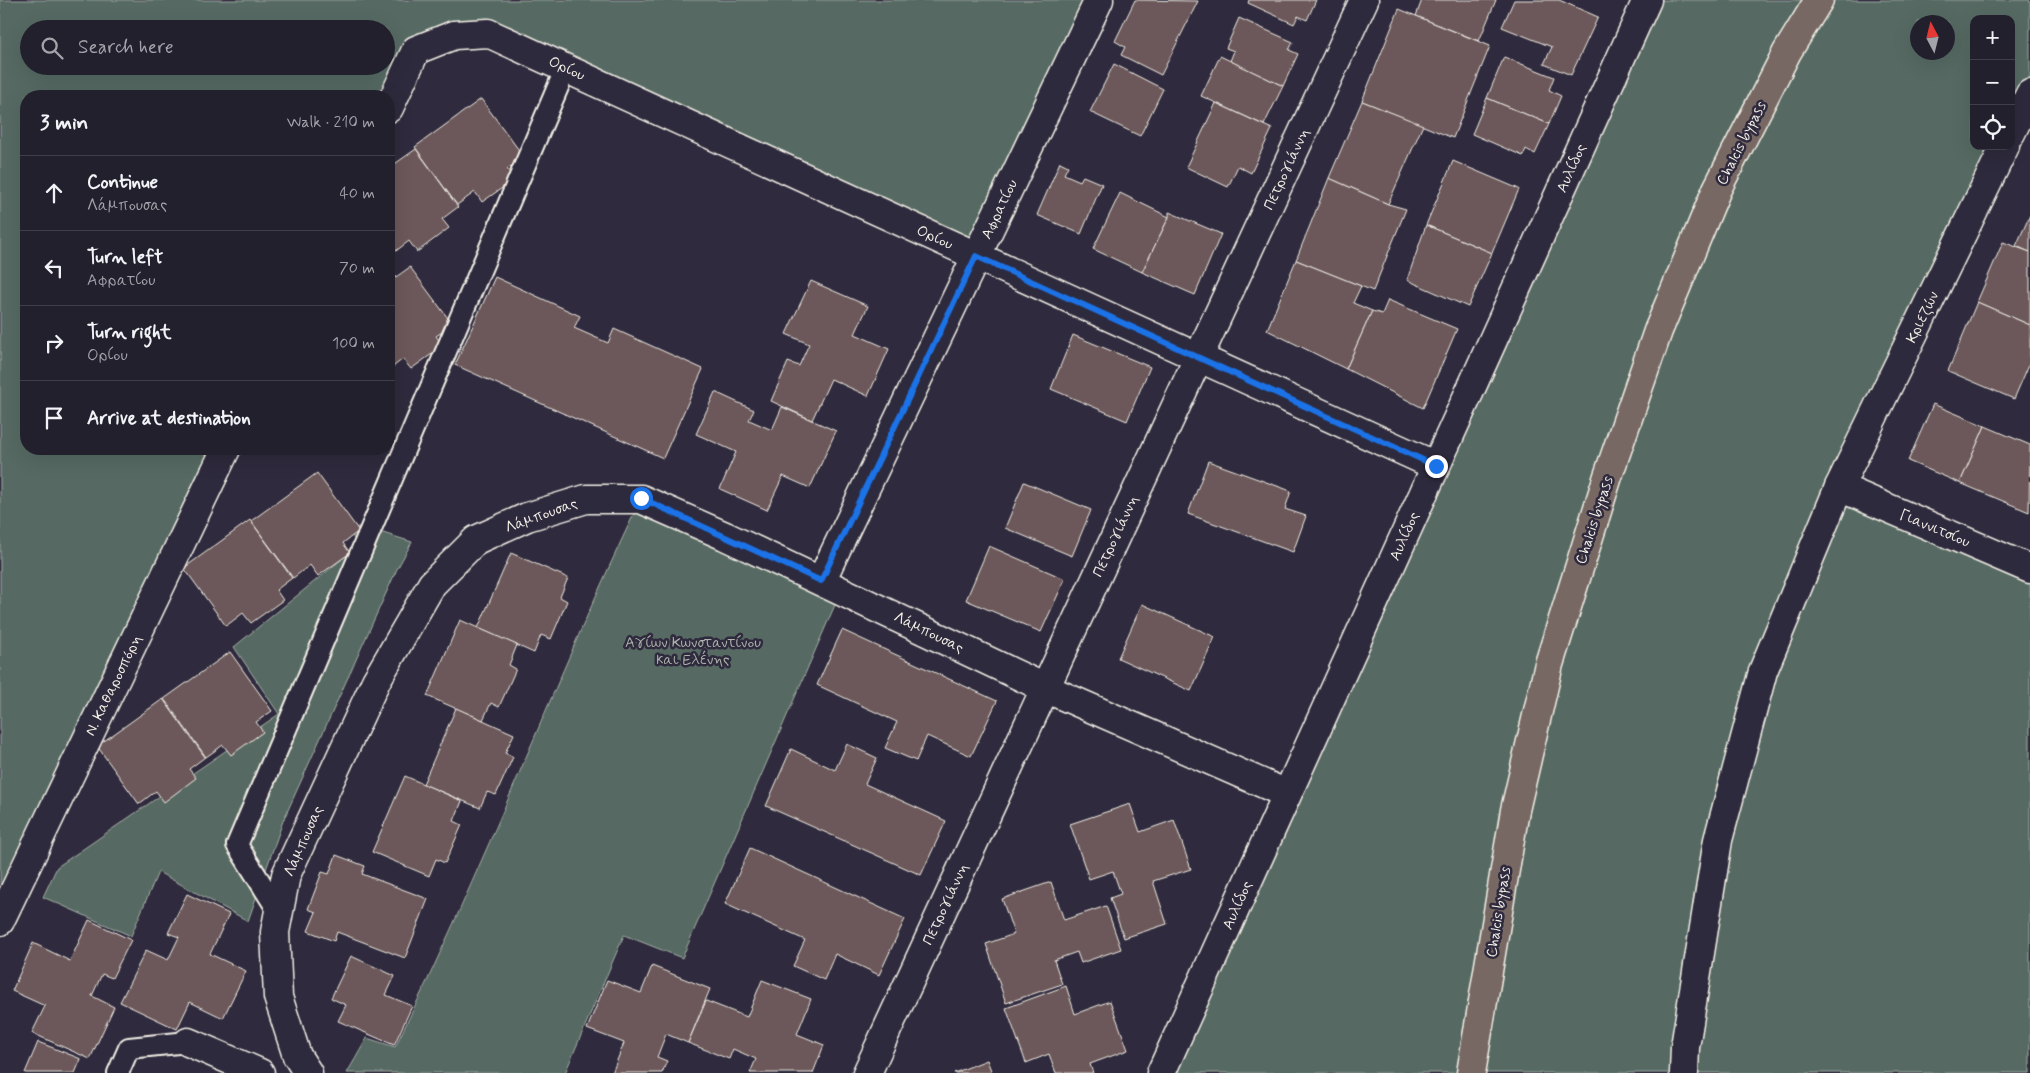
<!DOCTYPE html>
<meta charset="utf-8">
<style>
body{margin:0;font-family:Mynerve,sans-serif;background:#2f2d3a;color:#f1f3f6}
.controls{position:absolute;right:15px;top:15px;display:grid;overflow:hidden;border-radius:10px;box-shadow:0 5px 20px #0002}
.controls button{width:45px;height:45px;display:grid;place-items:center;padding:0;border:0;border-bottom:1px solid #403e4a;background:#23202e;color:#f1f3f6;font:25px sans-serif}
.compass{position:absolute;left:1910px;top:15px;width:45px;height:45px;border-radius:50%;background:#23202e;box-shadow:0 5px 20px #0002;rotate:353deg}
.stop{position:absolute;width:15px;height:15px;margin:-11px;border:4px solid #1a73e8;border-radius:50%;background:#fff}
.stop.end{background:#1a73e8;border-color:#fff;box-shadow:0 1px 5px #0008}
.list{margin:0;padding:0;list-style:none}
h2{display:flex;justify-content:space-between;align-items:center;height:65px;margin:0;padding:0 20px;font-size:21px}
h2 small{font-size:16px;font-weight:400;color:#a3a3aa}
.list li{display:grid;grid-template-columns:32px 1fr auto;gap:15px;align-items:center;box-sizing:border-box;height:75px;padding:0 20px;border-top:1px solid #403e4a}
.list b{display:block;font-size:19px;white-space:nowrap}
.list p{margin:0;font-size:16px;white-space:nowrap;color:#a3a3aa}
.list em{font-size:16px;font-style:normal;color:#a3a3aa}
.icon{flex:none;width:28px;height:28px;fill:none;stroke:currentColor;stroke-width:2;stroke-linecap:round;stroke-linejoin:round}
.map{position:relative;flex:none;width:2030px;height:1073px;overflow:hidden}
.search{position:absolute;background:#23202e;box-shadow:0 5px 20px #0002;left:20px;top:20px;width:375px;height:55px;display:flex;align-items:center;gap:12px;box-sizing:border-box;padding:0 18px;border-radius:28px;color:#a3a3aa;font-size:19px}
.panel{position:absolute;background:#23202e;box-shadow:0 5px 20px #0002;left:20px;top:90px;width:375px;height:365px;border-radius:20px}
.map>svg:first-child{display:block}
.green{fill:#566a63;stroke:#a5aea6;fill-rule:evenodd}
.building{fill:#6c585a;stroke:#f4f1e8}
.lines{fill:none;stroke-linecap:round;stroke-linejoin:round}
.pedestrian-casing{stroke:#f4f1e8;stroke-width:24}
.minor-casing{stroke:#f4f1e8;stroke-width:31}
.primary-casing{stroke:#f4f1e8;stroke-width:31}
.pedestrian{stroke:#2f2a3d;stroke-width:20}
.minor{stroke:#2f2a3d;stroke-width:28}
.primary{stroke:#776864;stroke-width:28}
.route{stroke:#1a73e8;stroke-width:6}
.labels{text-anchor:middle;stroke-width:5;stroke-linejoin:round;paint-order:stroke}
.street-label{font-size:15px;fill:#f4f1e8;stroke:#2f2a3d}
.park-label{font-size:15px;fill:#adb4ac;stroke:#2f2a3d}
</style>
<div class="map">
<svg width="2030" height="1073" viewBox="0 0 2030 1073">
<rect width="100%" height="100%" fill="#2f2a3d"/>
<filter id="ink" filterUnits="userSpaceOnUse"><feTurbulence type="fractalNoise" baseFrequency=".02" numOctaves="2"/><feDisplacementMap in="SourceGraphic" scale="10" xChannelSelector="R" yChannelSelector="G"/><feConvolveMatrix kernelMatrix="1 2 1 2 8 2 1 2 1" color-interpolation-filters="sRGB"/></filter>
<g filter="url(#ink)">
<g class="green">
<path d="M0,0H1099L976,255L488,33L417,50L389,96H26V449H226L0,921ZM29,29H386V66H29Z"/>
<path d="M1647,0H2030V94L2011,133V19H1974V146H2005L1839,487L2030,569V1073H1161ZM1918,22H1948V52H1918Z"/>
<path d="M641,499L841,591L682,958L624,935L565,1073H347L367,1038L395,1047C485,868 554,679 641,499Z"/>
<polygon points="361,526 412,542 397,569 283,821 248,921 158,872 131,936 43,897 57,867 279,714 234,647 358,546 349,530"/>
</g>
<g class="building">
<polygon points="1135,0 1198,1 1161,75 1121,55 1125,47 1115,41"/>
<polygon points="1249,0 1316,0 1307,20 1298,16 1294,24 1248,3"/>
<polygon points="1422,0 1496,0 1479,41 1416,16"/>
<polygon points="1514,0 1559,0 1598,17 1571,75 1544,64 1552,47 1502,27"/>
<polygon points="1399,9 1490,46 1453,138 1362,101"/>
<polygon points="1239,18 1293,42 1289,50 1298,54 1283,86 1230,61 1234,51 1226,48"/>
<polygon points="1220,56 1283,86 1264,125 1201,96"/>
<polygon points="1504,57 1554,77 1549,90 1561,96 1549,124 1487,98"/>
<polygon points="1114,64 1163,89 1140,136 1090,112"/>
<polygon points="1487,98 1549,124 1535,154 1526,149 1523,156 1472,134"/>
<polygon points="481,99 524,157 507,169 515,179 482,202 475,192 457,205 415,147"/>
<polygon points="1362,101 1423,125 1388,204 1329,178"/>
<polygon points="1216,103 1272,129 1251,173 1238,166 1228,187 1186,167"/>
<polygon points="416,149 458,207 442,219 449,228 417,252 409,241 392,254 389,250 389,168"/>
<polygon points="1453,161 1519,189 1492,253 1426,225"/>
<polygon points="1060,162 1068,166 1064,174 1080,181 1083,176 1102,184 1081,234 1037,215"/>
<polygon points="1329,178 1388,204 1406,209 1373,291 1296,260"/>
<polygon points="1120,193 1169,217 1142,272 1093,249"/>
<polygon points="1169,212 1221,234 1195,295 1142,272 1169,217"/>
<polygon points="2030,215 2030,252 2016,246"/>
<polygon points="1426,225 1492,253 1468,307 1407,280"/>
<polygon points="2003,242 2030,252 2030,325 1977,302"/>
<polygon points="1296,260 1361,286 1353,303 1372,311 1346,369 1267,330"/>
<polygon points="410,267 453,325 436,336 443,346 411,369 403,359 389,370 389,282"/>
<polygon points="495,277 580,316 574,328 608,343 614,329 703,369 663,458 455,365"/>
<polygon points="811,281 868,306 855,334 889,349 868,396 831,379 812,420 771,401 788,362 799,366 809,344 786,334"/>
<polygon points="1388,300 1457,329 1423,408 1346,369 1372,311 1382,314"/>
<polygon points="1977,302 2030,325 2030,362 2014,399 1948,371"/>
<polygon points="1073,335 1150,367 1127,421 1051,389"/>
<polygon points="715,392 754,410 749,420 772,430 782,407 836,431 810,488 783,476 767,510 720,489 736,452 696,434"/>
<polygon points="1933,404 1985,426 1960,483 1908,461"/>
<polygon points="1985,426 2030,445 2029,512 1960,483"/>
<polygon points="1208,461 1291,491 1285,509 1306,516 1293,552 1188,514"/>
<polygon points="317,473 359,531 343,543 350,553 318,576 310,565 293,578 251,521"/>
<polygon points="1024,482 1091,510 1072,556 1005,528"/>
<polygon points="250,520 292,578 276,590 283,600 251,623 243,613 226,626 184,568"/>
<polygon points="989,546 1065,579 1041,632 966,600"/>
<polygon points="511,553 568,578 560,597 567,601 551,639 541,635 534,653 478,628"/>
<polygon points="1142,604 1215,637 1191,691 1118,658"/>
<polygon points="460,620 517,645 509,665 516,669 499,707 491,703 483,720 427,696"/>
<polygon points="842,630 997,701 971,756 927,736 916,761 885,748 897,722 817,685"/>
<polygon points="230,652 272,711 256,722 263,732 231,755 223,745 206,757 164,699"/>
<polygon points="163,699 205,757 189,769 196,778 164,802 156,791 139,804 97,746"/>
<polygon points="456,708 514,734 505,753 513,757 496,795 487,792 480,808 423,784"/>
<polygon points="847,744 877,758 865,784 946,821 921,875 766,806 791,749 835,770"/>
<polygon points="405,776 462,801 454,821 462,825 445,863 436,859 429,876 372,852"/>
<polygon points="1130,804 1140,832 1174,820 1191,869 1153,881 1167,924 1124,938 1110,898 1121,894 1113,871 1089,879 1070,824"/>
<polygon points="750,848 905,919 879,975 835,954 824,980 793,966 805,940 725,904"/>
<polygon points="336,855 365,866 362,874 428,899 405,958 337,932 334,941 308,931 316,912 308,909 322,872 329,874"/>
<polygon points="1051,882 1064,920 1106,906 1121,949 1081,963 1077,952 1054,960 1062,984 1006,1003 986,944 1014,934 1002,899"/>
<polygon points="187,894 229,914 210,954 246,971 223,1018 190,1002 177,1029 120,1002 146,950 168,960 179,937 168,933"/>
<polygon points="89,920 131,940 112,978 102,974 92,996 114,1007 90,1059 32,1033 45,1006 12,991 33,943 70,961"/>
<polygon points="351,956 395,976 386,995 412,1006 394,1045 338,1021 346,1005 331,998"/>
<polygon points="652,966 710,989 688,1043 666,1034 657,1057 667,1061 662,1073 612,1073 624,1043 587,1029 607,980 641,993"/>
<polygon points="762,980 811,999 797,1034 824,1045 813,1073 750,1073 756,1059 733,1049 729,1059 688,1043 706,1001 747,1017"/>
<polygon points="1066,986 1075,1014 1110,1001 1128,1050 1090,1064 1093,1073 1056,1073 1049,1054 1026,1063 1006,1008"/>
<polygon points="38,1042 81,1059 75,1073 25,1073"/>
<polygon points="987,1060 992,1073 954,1073"/>
</g>
<g class="lines">
<defs>
<g id="pedestrian">
<polyline points="279,912 237,845 566,68"/>
<polyline points="118,1073 129,1048 188,1042"/>
</g>
<g id="minor">
<polyline points="389,108 416,50 454,35 488,33 1436,466"/>
<polyline points="2011,133 2030,94"/>
<polyline points="1839,487 2030,569"/>
<polyline points="821,581 1099,0"/>
<polyline points="0,921 226,449"/>
<polyline points="188,1042 260,1073"/>
<polyline points="308,1073 297,1056 278,997 275,932 286,875 376,681 432,584 476,540 527,517 586,499 641,499 725,536 1045,688 1287,794"/>
<polyline points="867,1073 1364,0"/>
<polyline points="1161,1073 1647,0"/>
<polyline points="1684,1073 1685,1047 1718,840 1763,671 1839,487 2005,146"/>
</g>
<polyline id="primary" points="1471,1073 1515,810 1549,664 1608,476 1658,331 1717,189 1787,52 1819,0"/>
</defs>
<use href="#pedestrian" class="pedestrian-casing"/>
<use href="#minor" class="minor-casing"/>
<use href="#primary" class="primary-casing"/>
<use href="#pedestrian" class="pedestrian"/>
<use href="#minor" class="minor"/>
<use href="#primary" class="primary"/>
</g>
</g>
<g class="lines" filter="url(#ink)">
<polyline class="route" points="641,498 821,581 976,256 1436,466"/>
</g>
<g class="labels">
<g class="street-label">
<text transform="translate(567 68) rotate(25)" y="5">Ορίου</text>
<text transform="translate(1741 143) rotate(-63)" y="5">Chalcis bypass</text>
<text transform="translate(1571 168) rotate(-66)" y="5">Αυλίδος</text>
<text transform="translate(1286 169) rotate(-65)" y="5">Πετρογιάννη</text>
<text transform="translate(999 209) rotate(-64)" y="5">Αφρατίου</text>
<text transform="translate(935 237) rotate(25)" y="5">Ορίου</text>
<text transform="translate(1922 317) rotate(-64)" y="5">Κριεζών</text>
<text transform="translate(541 515) rotate(-20)" y="5">Λάμπουσας</text>
<text transform="translate(1594 520) rotate(-72)" y="5">Chalcis bypass</text>
<text transform="translate(1935 528) rotate(23)" y="5">Γιαννιτσίου</text>
<text transform="translate(1115 536) rotate(-65)" y="5">Πετρογιάννη</text>
<text transform="translate(1404 536) rotate(-66)" y="5">Αυλίδος</text>
<text transform="translate(929 632) rotate(26)" y="5">Λάμπουσας</text>
<text transform="translate(113 685) rotate(-64)" y="5">Ν. Καθαροσπόρη</text>
<text transform="translate(303 841) rotate(-66)" y="5">Λάμπουσας</text>
<text transform="translate(945 904) rotate(-65)" y="5">Πετρογιάννη</text>
<text transform="translate(1237 905) rotate(-66)" y="5">Αυλίδος</text>
<text transform="translate(1498 912) rotate(-81)" y="5">Chalcis bypass</text>
</g>
<g class="park-label">
<text x="693" y="647">Αγίων Κωνσταντίνου<tspan x="693" dy="17">και Ελένης</tspan></text>
</g>
</g>
</svg>
<div class="controls">
<button>+</button>
<button>−</button>
<button><svg class="icon" aria-label="locate" viewBox="0 0 24 24"><circle cx="12" cy="12" r="6"/><path d="M12 2v4M12 18v4M2 12h4M18 12h4"/></svg></button>
</div>
<svg class="compass" viewBox="-18 -18 36 36"><path d="M0-13l5 13h-10z" fill="#e53935"/><path d="M0 13l5-13h-10z" fill="#a3a3aa"/></svg>
<div class="stop" style="left:641px;top:498px"></div>
<div class="stop end" style="left:1436px;top:466px"></div>
<div class="search"><svg class="icon" aria-label="search" viewBox="0 0 24 24"><circle cx="10" cy="10" r="6"/><path d="M15 15l6 6"/></svg>Search here</div>
<section class="panel">
<h2>3 min<small>Walk · 210 m</small></h2>
<ul class="list">
<li><svg class="icon" aria-label="ahead" viewBox="0 0 24 24"><path d="M12 20V5M6 11l6-6 6 6"/></svg><div><b>Continue</b><p>Λάμπουσας</p></div><em>40 m</em></li>
<li><svg class="icon" aria-label="left" viewBox="0 0 24 24"><path d="M17 20v-9H6M10 6l-5 5 5 5"/></svg><div><b>Turn left</b><p>Αφρατίου</p></div><em>70 m</em></li>
<li><svg class="icon" aria-label="right" viewBox="0 0 24 24"><path d="M7 20v-9h11M14 6l5 5-5 5"/></svg><div><b>Turn right</b><p>Ορίου</p></div><em>100 m</em></li>
<li><svg class="icon" aria-label="arrive" viewBox="0 0 24 24"><path d="M6 21V4h12l-3 4 3 4H6"/></svg><div><b>Arrive at destination</b></div></li>
</ul>
</section>
</div>
